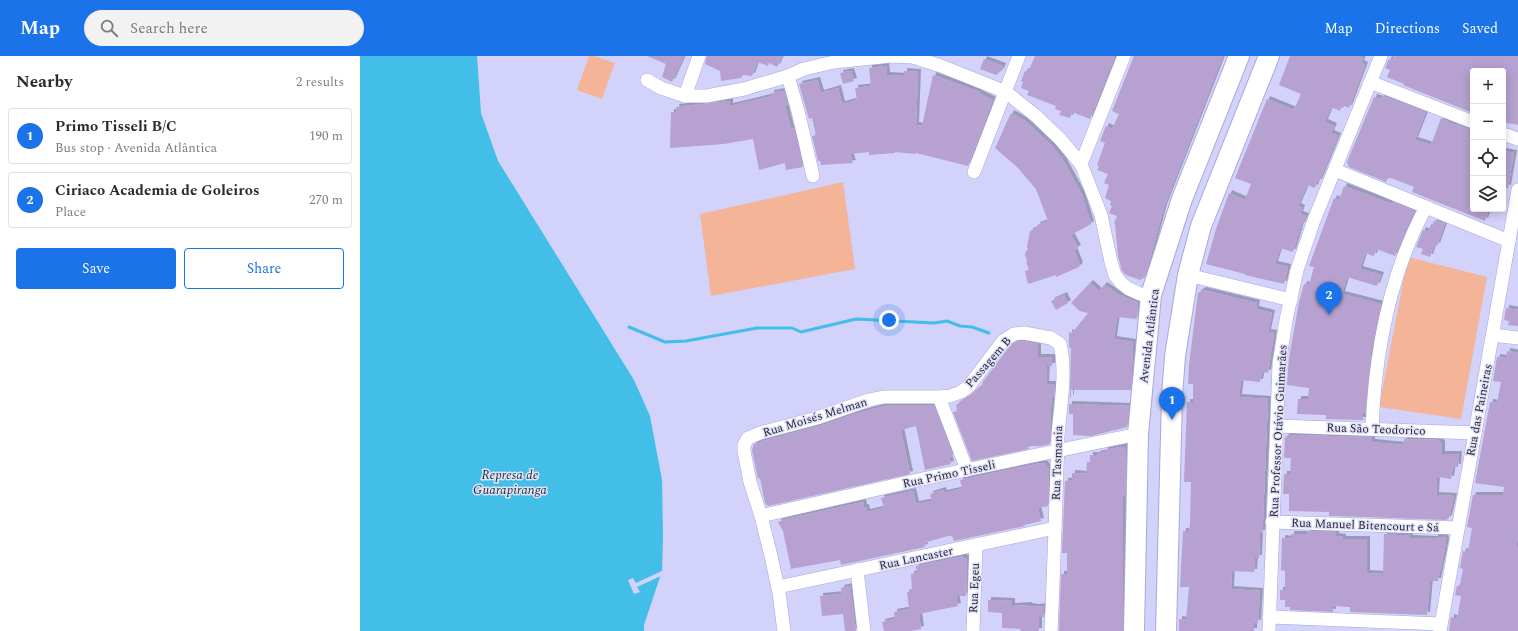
<!DOCTYPE html>
<meta charset="utf-8">
<style>
body{margin:0;font-family:Spectral,serif;background:#f2f2f3;color:#2b2b33}
.controls{position:absolute;right:12px;top:12px;display:grid;overflow:hidden;border-radius:4px;box-shadow:0 2px 10px #0003}
.controls button{width:36px;height:36px;display:grid;place-items:center;padding:0;border:0;border-bottom:1px solid #e1e1e2;background:#fff;color:#2b2b33;font:20px sans-serif}
.you{position:absolute;left:529px;top:264px;width:14px;height:14px;margin:-10px;border:3px solid #fff;border-radius:50%;background:#1a73e8;box-shadow:0 0 0 6px #1a73e833}
.badge{display:grid;place-items:center;width:26px;height:26px;border-radius:50%;background:#1a73e8;color:#fff;font-size:13px;font-weight:700}
.pin{position:absolute;translate:-50% -33px;filter:drop-shadow(0 1px 2px #0008)}
.pin::after{content:'';position:absolute;top:21px;width:14px;height:12px;background:inherit;clip-path:polygon(0 0,100% 0,50% 100%)}
.list{margin:0;padding:0;list-style:none}
h2{display:flex;justify-content:space-between;align-items:center;height:52px;margin:0;padding:0 16px;font-size:17px}
h2 small{font-size:13px;font-weight:400;color:#7c7c81}
.list li{display:grid;grid-template-columns:26px 1fr auto;gap:12px;align-items:center;box-sizing:border-box;height:56px;margin:0 8px 8px;padding:0 8px;border:1px solid #e1e1e2;border-radius:4px}
.list b{display:block;font-size:15px;white-space:nowrap}
.list p{margin:0;font-size:13px;white-space:nowrap;color:#7c7c81}
.list em{font-size:13px;font-style:normal;color:#7c7c81}
.actions{display:flex;gap:8px;padding:12px 16px}
.actions a{flex:1;padding:9px 0;border:1px solid #1a73e8;border-radius:4px;text-align:center;font-size:14px;color:#1a73e8}
.actions .main{background:#1a73e8;color:#fff}
.icon{flex:none;width:22px;height:22px;fill:none;stroke:currentColor;stroke-width:2;stroke-linecap:round;stroke-linejoin:round}
.map{position:relative;flex:none;width:1158px;height:575px;overflow:hidden}
header{display:flex;align-items:center;gap:24px;box-sizing:border-box;height:56px;padding:0 20px;background:#1a73e8;color:#fff}
header strong{font-size:19px}
nav{display:flex;gap:22px;margin-inline-start:auto;font-size:14px}
.search{width:280px;height:36px;background:#f2f2f3;display:flex;align-items:center;gap:10px;box-sizing:border-box;padding:0 14px;border-radius:22px;color:#7c7c81;font-size:15px}
main{display:flex}
aside{flex:1;background:#fff}
.map>svg:first-child{display:block}
.green{fill:#f3b498}
.water{fill:#42bee8}
.pier{fill:#d2d2fb}
.lines{fill:none;stroke-linecap:round;stroke-linejoin:round}
.stream{stroke:#42bee8;stroke-width:3}
.building{fill:#b6a1d0;filter:url(#shadow)}
.minor-casing{stroke:#a8a8d9;stroke-width:14}
.primary-casing{stroke:#a8a8d9;stroke-width:22}
.minor{stroke:#fff;stroke-width:13}
.primary{stroke:#fff;stroke-width:20}
.labels{text-anchor:middle;stroke-width:3;stroke-linejoin:round;paint-order:stroke}
.street-label{font-size:12px;fill:#27273a;stroke:#e1e2f7}
.water-label{font-size:13px;font-style:italic;fill:#152f39;stroke:#e1e2f7}
</style>
<header>
<strong>Map</strong>
<div class="search"><svg class="icon" aria-label="search" viewBox="0 0 24 24"><circle cx="10" cy="10" r="6"/><path d="M15 15l6 6"/></svg>Search here</div>
<nav><a>Map</a><a>Directions</a><a>Saved</a></nav>
</header>
<main>
<aside>
<h2>Nearby<small>2 results</small></h2>
<ul class="list">
<li><span class="badge">1</span><div><b>Primo Tisseli B/C</b><p>Bus stop · Avenida Atlântica</p></div><em>190 m</em></li>
<li><span class="badge">2</span><div><b>Ciriaco Academia de Goleiros</b><p>Place</p></div><em>270 m</em></li>
</ul>
<div class="actions"><a class="main">Save</a><a>Share</a></div>
</aside>
<div class="map">
<svg width="1158" height="575" viewBox="0 0 1158 575">
<defs>
<filter id="shadow"><feDropShadow dx="3" dy="-3" stdDeviation="0" flood-color="#0004"/></filter>
</defs>
<rect width="100%" height="100%" fill="#d2d2fb"/>
<g class="green">
<polygon points="229,0 234,0 255,7 242,43 217,34"/>
<polygon points="483,126 495,213 351,240 340,158"/>
<polygon points="1048,201 1127,221 1101,363 1019,351"/>
</g>
<polygon class="water" points="0,0 117,0 121,57 138,105 274,324 290,360 302,424 303,481 302,515 284,569 284,575 0,575"/>
<polygon class="pier" points="304,514 303,519 277,531 280,536 274,538 268,524 273,522 276,527"/>
<g class="lines">
<polyline class="stream" points="269,271 305,286 326,285 397,272 432,272 441,276 496,263 574,267 587,265 600,270 612,271 629,277"/>
</g>
<g class="building">
<polygon points="287,0 324,0 312,26 302,21 306,8"/>
<polygon points="347,0 422,0 417,11 409,7 408,10 397,6 392,20 383,19 381,22 361,25 360,15 345,8"/>
<polygon points="675,0 755,0 730,63 712,56 710,62 699,59 701,55 695,53 696,50 667,39 669,35 661,32 663,26 661,25 665,15 668,16"/>
<polygon points="774,0 863,0 804,151 785,221 780,224 766,219 762,215 758,200 755,168 754,167 757,160 749,157 752,150 750,149 751,145 745,142 749,129 744,127 748,118 737,114 739,110 737,109 745,87 740,85 746,70 752,73 759,58 752,55"/>
<polygon points="930,0 998,0 1003,2 1001,7 1005,9 989,52 982,49 980,55 971,51 965,66 974,70 971,77 978,80 959,126 957,126 955,132 947,129 938,150 942,152 940,158 946,160 942,169 941,169 933,196 920,192 915,208 928,211 924,228 885,219 885,218 846,208 856,173 869,137 885,144 891,128 875,122 907,43 934,54 941,38 919,29"/>
<polygon points="1035,0 1158,0 1158,69 1143,66 1143,15 1113,15 1113,57 1043,29 1044,28 1027,21 1030,14 1025,12 1029,3 1033,4"/>
<polygon points="624,3 643,10 641,15 636,19 620,13"/>
<polygon points="526,10 527,19 544,20 544,15 558,16 556,69 562,70 573,19 620,36 619,37 633,44 608,110 556,97 555,98 535,96 535,97 509,99 509,96 490,98 493,107 461,109 460,105 458,105 452,80 456,79 452,62 449,63 439,28 457,24 461,37 478,32 482,48 497,44 495,32 511,30 509,12"/>
<polygon points="491,15 494,25 483,28 480,17"/>
<polygon points="422,35 424,35 428,48 425,49 431,73 434,72 443,111 426,114 425,107 399,114 393,83 364,88 310,92 311,56 317,56 316,51 370,45 370,50 412,40 411,37"/>
<polygon points="1023,40 1066,56 1055,84 1071,89 1081,62 1095,69 1096,68 1111,74 1108,80 1113,82 1113,153 1129,153 1125,165 1052,136 1054,131 1028,121 1026,126 989,111 987,106 1014,41 1021,43"/>
<polygon points="651,57 665,65 680,79 692,90 703,104 722,139 731,168 711,179 718,192 714,194 720,209 719,210 719,211 696,221 696,219 668,228 665,215 669,214 666,205 667,205 665,199 666,195 668,194 667,191 670,175 678,172 677,169 688,165 676,133 657,111 635,92"/>
<polygon points="1143,95 1154,97 1148,132 1143,131"/>
<polygon points="984,130 1032,148 1033,146 1054,155 1035,200 1016,193 1014,200 1005,197 1000,213 1021,219 1017,230 987,221 982,238 1021,248 1011,296 1005,357 1003,357 1003,364 966,363 966,359 937,358 938,343 948,343 949,332 927,329 929,302 939,246 944,228 949,229 954,211 949,210 974,142 979,144"/>
<polygon points="1075,164 1085,167 1077,190 1074,189 1070,201 1061,198 1063,193 1056,191 1063,174 1068,176 1071,168 1073,169"/>
<polygon points="730,227 739,235 744,229 758,238 778,247 777,263 757,261 754,283 773,286 771,334 711,334 711,342 710,341 711,292 709,291 709,276 712,277 728,257 720,255 711,247"/>
<polygon points="843,234 897,247 896,253 912,257 908,276 914,277 908,317 902,316 900,326 881,324 879,341 908,343 903,464 902,477 900,477 899,502 895,502 894,516 872,515 871,533 900,535 898,567 894,566 894,575 819,575 819,563 826,564 829,531 820,531 823,475 829,475 830,468 831,426 824,426 827,346 833,346 833,328 828,328 829,309 838,237"/>
<polygon points="704,239 708,247 696,254 691,245"/>
<polygon points="1146,252 1158,254 1158,270 1148,269 1149,265 1144,264"/>
<polygon points="664,285 678,288 678,301 692,301 692,310 687,310 686,328 695,328 694,341 692,340 691,351 690,388 681,390 667,390 669,393 612,405 593,356 598,355 596,349 607,342 623,328 622,327 649,291 657,286"/>
<polygon points="1147,295 1158,297 1158,479 1156,491 1158,491 1158,575 1089,575 1091,561 1097,563 1101,540 1095,539 1097,530 1100,530 1103,513 1100,512 1103,495 1108,496 1112,472 1107,471 1113,439 1143,439 1144,431 1115,427 1130,346 1137,347 1141,326 1133,325 1137,301 1146,302"/>
<polygon points="709,348 769,350 767,371 731,380 713,379 713,358 709,358"/>
<polygon points="525,349 574,349 593,400 589,401 591,408 565,414 556,370 541,374 550,418 408,450 405,447 400,422 398,423 392,394 394,388 403,385 459,370 494,358 525,350"/>
<polygon points="928,379 1012,381 1012,386 1043,389 1044,383 1079,384 1081,387 1082,387 1082,398 1099,398 1098,411 1093,410 1091,423 1077,421 1076,439 1094,440 1089,462 1086,464 976,460 969,460 969,456 929,455 929,438 923,438 924,418 930,418 931,402 924,402 925,382"/>
<polygon points="761,391 766,391 765,440 763,440 763,575 699,575 701,518 707,518 707,497 702,497 705,425 712,424 712,417 726,418 727,406 730,406 730,399 737,399 737,398 745,396 745,394"/>
<polygon points="681,407 685,408 689,414 688,450 678,452 681,465 664,469 665,470 594,485 592,480 588,480 567,486 564,487 565,491 481,509 480,504 431,513 423,475 418,466 426,463 503,446 504,451 506,451 507,456 524,452 521,442 553,435 556,448 572,445 570,438 583,434 584,437 602,433 600,424"/>
<polygon points="947,475 976,476 976,480 983,481 983,483 1007,483 1007,517 1023,518 1024,478 1050,480 1050,482 1075,483 1075,481 1085,481 1086,486 1078,525 1070,525 1067,559 990,556 990,551 973,550 973,556 930,554 930,551 925,551 925,544 920,544 920,534 925,534 925,515 921,514 922,482 931,483 931,478 947,478"/>
<polygon points="604,500 604,502 607,502 606,540 596,540 598,550 559,558 561,573 551,575 524,575 522,566 535,563 534,556 549,553 547,536 549,536 549,534 552,534 551,518 557,517 556,510"/>
<polygon points="490,530 496,575 485,575 483,558 462,560 460,540 482,538 481,532"/>
<polygon points="628,544 652,545 652,550 669,549 669,550 676,551 684,550 684,561 679,561 679,575 660,575 661,573 642,572 642,557 628,556"/>
</g>
<g class="lines">
<defs>
<g id="minor">
<polyline points="428,20 438,55 453,120"/>
<polyline points="287,24 301,32 325,40 347,40 384,33 428,20 444,13 474,6 531,0 553,1 581,10 646,36 676,60 700,83 721,108 741,159 751,206 755,219 761,227 769,233 780,238 791,239"/>
<polyline points="1010,26 1113,66"/>
<polyline points="325,40 339,0"/>
<polyline points="1143,78 1158,83"/>
<polyline points="721,108 764,0"/>
<polyline points="975,114 1149,185"/>
<polyline points="614,116 659,0"/>
<polyline points="828,219 931,244"/>
<polyline points="1133,279 1158,282"/>
<polyline points="579,341 607,414"/>
<polyline points="917,370 1115,377"/>
<path d="M1012,373C1015,297 1029,219 1066,151"/>
<polyline points="401,460 553,425 778,378"/>
<polyline points="912,466 1098,472"/>
<polyline points="497,514 504,575"/>
<polyline points="418,531 695,472"/>
<polyline points="909,561 1081,568"/>
<path d="M424,575L419,537L411,500L401,460L390,426L384,395V389L388,382L400,377L457,362L509,344L523,341H578L590,340L601,336L609,330L643,285L654,278L664,277L691,282L700,288C707,317 700,350 698,380C696,445 694,510 691,575"/>
<polyline points="613,575 616,489"/>
<polyline points="909,575 919,308 926,264 937,214 954,164 1021,0"/>
<polyline points="1080,575 1158,134"/>
</g>
<g id="primary">
<polyline points="774,575 778,378 791,239 822,143 879,0"/>
<polyline points="806,575 812,340 815,300 828,219 841,170 909,0"/>
</g>
</defs>
<use href="#minor" class="minor-casing"/>
<use href="#primary" class="primary-casing"/>
<use href="#minor" class="minor"/>
<use href="#primary" class="primary"/>
</g>
<g class="labels">
<g class="street-label">
<text transform="translate(789 280) rotate(-83)" y="4">Avenida Atlântica</text>
<text transform="translate(628 306) rotate(-49)" y="4">Passagem B</text>
<text transform="translate(1119 354) rotate(-79)" y="4">Rua das Paineiras</text>
<text transform="translate(455 361) rotate(-17)" y="4">Rua Moisés Melman</text>
<text transform="translate(1016 373) rotate(2)" y="4">Rua São Teodorico</text>
<text transform="translate(918 375) rotate(-87)" y="4">Rua Professor Otávio Guimarães</text>
<text transform="translate(697 407) rotate(-88)" y="4">Rua Tasmania</text>
<text transform="translate(589 418) rotate(-12)" y="4">Rua Primo Tisseli</text>
<text transform="translate(1005 469) rotate(2)" y="4">Rua Manuel Bitencourt e Sá</text>
<text transform="translate(556 502) rotate(-12)" y="4">Rua Lancaster</text>
<text transform="translate(614 532) rotate(-88)" y="4">Rua Egeu</text>
</g>
<g class="water-label">
<text x="150" y="423">Represa de<tspan x="150" dy="15">Guarapiranga</tspan></text>
</g>
</g>
</svg>
<div class="controls">
<button>+</button>
<button>−</button>
<button><svg class="icon" aria-label="locate" viewBox="0 0 24 24"><circle cx="12" cy="12" r="6"/><path d="M12 2v4M12 18v4M2 12h4M18 12h4"/></svg></button>
<button><svg class="icon" aria-label="layers" viewBox="0 0 24 24"><path d="M12 4l9 5-9 5-9-5zM3 14l9 5 9-5"/></svg></button>
</div>
<div class="you"></div>
<div class="pin badge" style="left:812px;top:364px">1</div>
<div class="pin badge" style="left:969px;top:259px">2</div>
</div>
</main>
